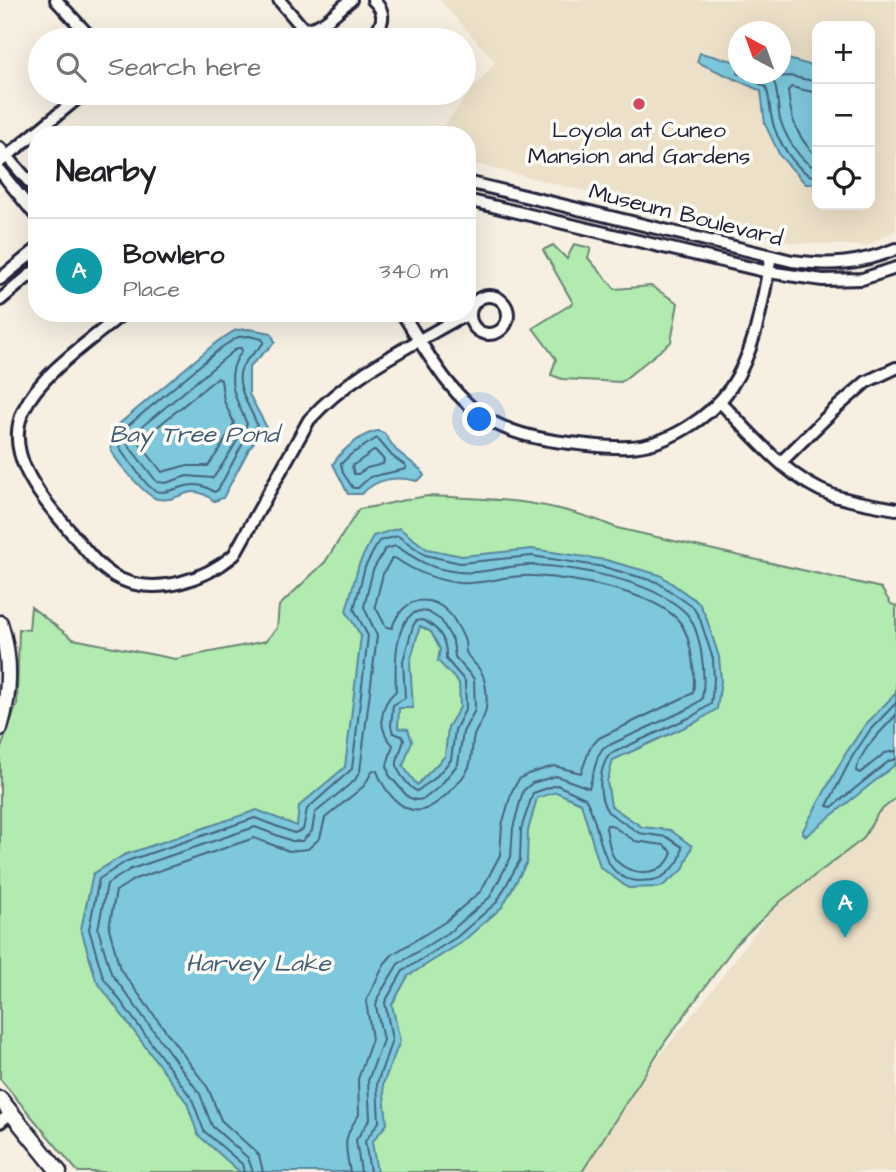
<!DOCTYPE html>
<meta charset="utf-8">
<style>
body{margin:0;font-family:"Architects Daughter",sans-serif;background:#f2f2f2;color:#202124}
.controls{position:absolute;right:21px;top:21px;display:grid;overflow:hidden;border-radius:14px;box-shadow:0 7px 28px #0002}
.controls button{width:63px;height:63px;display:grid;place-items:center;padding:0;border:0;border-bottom:2px solid #e0e0e0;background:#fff;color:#202124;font:35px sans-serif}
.compass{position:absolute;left:728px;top:21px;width:63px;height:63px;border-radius:50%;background:#fff;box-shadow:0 7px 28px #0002;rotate:319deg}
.you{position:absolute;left:480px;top:420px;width:24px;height:24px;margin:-18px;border:5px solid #fff;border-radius:50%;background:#1a73e8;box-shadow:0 0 0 10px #1a73e833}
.badge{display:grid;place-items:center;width:46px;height:46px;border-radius:50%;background:#d1495b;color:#fff;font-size:23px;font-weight:700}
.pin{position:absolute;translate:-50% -58px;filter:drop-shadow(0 2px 4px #0008)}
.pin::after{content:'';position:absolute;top:37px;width:24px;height:21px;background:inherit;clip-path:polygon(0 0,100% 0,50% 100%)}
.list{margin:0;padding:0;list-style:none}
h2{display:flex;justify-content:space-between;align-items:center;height:91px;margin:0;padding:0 28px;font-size:30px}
h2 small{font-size:23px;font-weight:400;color:#757577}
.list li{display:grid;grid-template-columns:46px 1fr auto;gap:21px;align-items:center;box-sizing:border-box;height:105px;padding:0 28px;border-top:2px solid #e0e0e0}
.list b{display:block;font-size:26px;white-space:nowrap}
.list p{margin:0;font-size:23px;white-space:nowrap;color:#757577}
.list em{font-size:23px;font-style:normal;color:#757577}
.icon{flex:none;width:38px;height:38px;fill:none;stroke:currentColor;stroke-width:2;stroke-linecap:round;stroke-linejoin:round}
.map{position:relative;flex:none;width:896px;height:1172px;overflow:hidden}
.search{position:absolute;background:#fff;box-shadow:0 7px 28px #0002;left:28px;top:28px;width:448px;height:77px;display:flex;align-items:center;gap:18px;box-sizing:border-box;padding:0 24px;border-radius:38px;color:#757577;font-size:26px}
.panel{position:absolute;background:#fff;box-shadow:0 7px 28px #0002;left:28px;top:126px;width:448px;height:196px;border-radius:28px}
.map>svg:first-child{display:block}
.built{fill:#ede0c9;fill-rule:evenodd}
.green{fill:#b1ebaf;stroke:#6a8675;stroke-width:2}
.water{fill:#7dc8dd;stroke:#59869c;stroke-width:2;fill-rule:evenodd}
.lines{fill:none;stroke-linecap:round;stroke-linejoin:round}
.shore{stroke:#46647c;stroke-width:2}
.street-casing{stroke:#22223b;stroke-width:16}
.secondary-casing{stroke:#22223b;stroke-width:19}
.street{stroke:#fdfcf7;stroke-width:10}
.secondary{stroke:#fdfcf7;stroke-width:14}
.poi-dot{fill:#d1495b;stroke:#fdfcf7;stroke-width:2.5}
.labels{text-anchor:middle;stroke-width:7;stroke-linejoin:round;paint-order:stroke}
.poi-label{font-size:23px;fill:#22223b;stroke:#fdfcf7}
.street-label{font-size:23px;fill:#22223b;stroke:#fdfcf7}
.water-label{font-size:24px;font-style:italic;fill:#425c74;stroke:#fdfcf7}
</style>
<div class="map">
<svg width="896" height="1172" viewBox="0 0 896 1172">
<rect width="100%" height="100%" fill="#f6efe2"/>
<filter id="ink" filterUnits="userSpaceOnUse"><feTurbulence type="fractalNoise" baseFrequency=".0143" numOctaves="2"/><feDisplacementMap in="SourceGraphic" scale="14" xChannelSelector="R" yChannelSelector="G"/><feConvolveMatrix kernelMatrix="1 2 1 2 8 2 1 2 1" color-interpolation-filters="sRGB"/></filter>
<g filter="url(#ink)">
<g class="built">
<path d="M440,0H896V230L867,246L793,243L467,162V135H436L495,62ZM817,26H870V205H817ZM738,32H780V74H738Z"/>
<polygon points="896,800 896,1172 565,1172 703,1002 784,894"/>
</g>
<g class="green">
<polygon points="574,244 591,248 588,258 615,289 651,286 678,303 671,342 621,382 562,379 551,375 556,359 533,328 573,303 543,250 553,245 567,259"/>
<path d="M428,496C497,499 553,500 617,528L881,588L891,604L896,606V798L878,813L863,839L781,901L737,943L665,1042L582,1172H78L0,1079V751L17,704L19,629L29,630L31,607L73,639L175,659L266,641L277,628L279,606L325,562L359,509C383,506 404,499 428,496Z"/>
</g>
<g class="water">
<polygon points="700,53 738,62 738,74 780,74 781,62 788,59 817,67 817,184 806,184 780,156 765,124 761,91 697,62"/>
<path d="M249,329L271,333L275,342L249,367V394L266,426L249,449L223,498L214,501C189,480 182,503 158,499C147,498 117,462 112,452C110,447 111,440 111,435L119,424L218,341L236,330Z"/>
<path d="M378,431L384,433L396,450L421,470L424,476L417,481C397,476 376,478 362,494H348L333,464C341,451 362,433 378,431Z"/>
<path d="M399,528L427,549L462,556L532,549L606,560L660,575L699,603L706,617L719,657L721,681L717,709L696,722L613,760L607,782L611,806L642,827L670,830L692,846L683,870L661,887L628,888L600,867L581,803L556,792L537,798L528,831L527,862L502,907L461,943L408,976L392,1005L400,1041L383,1084L387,1124L372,1142L377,1172H240L198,1135L187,1103L96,980L81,929L93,874L124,855L257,810L297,826L299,806L345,767L361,636L346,611L359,564L373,536ZM420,626L431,632L440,649L438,661L459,683L460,707L448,727L445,756L417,785L403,766L412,741L408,729L398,728L399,708H413L410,662Z"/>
<polygon points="896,693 896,764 806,836 802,832 846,753 865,725"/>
</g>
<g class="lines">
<g class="shore">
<path d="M742,74L766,87C770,97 769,108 772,119C775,137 798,176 817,177"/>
<path d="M817,82L790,76L776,77L773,80C779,92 777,106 780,119C785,135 800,164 817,168"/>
<path d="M817,93L791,87L788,91C791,120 796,136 817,157"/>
<path d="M249,336L262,339L264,342C259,350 251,354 245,362C230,382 251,407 257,425L242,445L218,490L214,492C189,472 167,502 151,488C144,482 138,473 133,466C125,456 118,450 118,436L124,429L222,347L238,337Z"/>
<path d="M237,348H241L242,351C222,377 236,399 247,424C236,442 226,461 213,478L187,476L166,483L157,482L128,445L127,439Z"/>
<polygon points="217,378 221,380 224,401 234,423 220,449 208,466 184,466 162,472 140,444 140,441"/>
<polygon points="377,438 392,456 406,466 406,469 370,477 358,488 353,488 343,473 341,464 350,455"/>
<polygon points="375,450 384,460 383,464 367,468 358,474 354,474 352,466"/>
<path d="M419,611L428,612L441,620L453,641L455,657L474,679L475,710L463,732L458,764L440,786L424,799L416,800L408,797L389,775L387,765L393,745C377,729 379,705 396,691C395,669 393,618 419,611Z"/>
<path d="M422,620C439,627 447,641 446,659L465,681L466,708L455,730L451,760L434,779L417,791C411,789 409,785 404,779C391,763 399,758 404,740L402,736L393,733L391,726L393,705L405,698L403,661L413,626L416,621Z"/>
<polyline points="896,703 870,730 852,757 827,806 832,807 889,761 896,759"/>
<path d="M896,715C882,731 860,750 856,771L860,773L885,753L896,751"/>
<path d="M607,825H611L635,841L664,845L672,852C666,878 626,878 613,856C609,849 608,837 606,828Z"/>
<path d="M244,1172L242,1164L204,1131L192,1099L103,977L89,929L99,879L127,861L255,818L294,833L303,830L307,809L352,769L368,636L354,609L365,567L379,541L398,536L425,555L460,563L532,556L604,567L657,582L693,607L700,619L713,659L714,680L711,704L693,716L610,754C598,769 597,796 608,812L639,833L667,837L682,847C682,859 676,866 666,874C658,881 652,880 641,881C596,881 603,825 585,798L557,785L533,793L521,829L520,860L497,902L457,937L403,971L385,1002L392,1040L377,1083L379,1122L365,1141L370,1172"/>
<path d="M253,1172L248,1158L212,1126L200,1094L111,973L98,929L107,884L131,869L255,827L292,841H302L312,831L315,813L355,780L360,771L377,636L364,607L373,570L385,549L396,546C419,561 430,569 459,572C484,575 509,564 534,565C579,568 651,580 685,612C702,629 706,677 702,699L688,709L603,748L598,756L589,788L556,776L532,783L523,791L513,828L511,857L490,897L452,930L398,964L378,997L376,1006L383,1040L368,1081L370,1119L356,1140L361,1172"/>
<path d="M263,1172L259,1155L221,1120L208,1088L120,969L109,928L116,891L135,879L254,838L289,851L308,849L320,838L325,818L364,786L373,770L377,771C383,789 401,814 422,810C437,807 463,780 469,767C472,759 472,749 473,740C474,731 481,725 484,716C488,706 487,689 484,679C482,667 470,662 466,652C465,649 466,645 465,642C463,634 457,625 453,618C432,590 402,597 392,628L386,627L375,606L383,574L392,558H395C415,572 435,580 459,583C484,585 509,574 533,576C571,578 653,591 679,621C691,635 696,675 693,693L599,738L590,748L581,773L554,766L528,774L519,779L512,791L502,825L500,855L481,891L445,922L393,954L385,963L366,1001L372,1039L358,1079L359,1115C342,1138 345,1145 350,1172"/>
</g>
<defs>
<g id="street">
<polyline points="56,0 93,40"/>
<polyline points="279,0 313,40"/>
<path d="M305,29C325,27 336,11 351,0"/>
<path d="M368,40C382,28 389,14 373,0"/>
<polyline points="0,148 37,191"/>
<polyline points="0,162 84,93"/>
<polyline points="0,171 37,217"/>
<path d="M467,182L792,261C831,266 859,264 896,249"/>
<polyline points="467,200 768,272 823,280 862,279 896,268"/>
<polyline points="0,279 37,249"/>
<circle cx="489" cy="315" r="19"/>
<polyline points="0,300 37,269"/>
<path d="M123,313C92,340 42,372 24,409C2,455 43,499 70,531C85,549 99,569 120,579C158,596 205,579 234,555L309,420C348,376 406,348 457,319L470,315"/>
<path d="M402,313C426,350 450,397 489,420C513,434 542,440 570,443C589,445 609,448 628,447C666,446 710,418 731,387C757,348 762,301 771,256"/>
<path d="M720,402C753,435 787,479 832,495C853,502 875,505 896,509"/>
<polyline points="781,462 834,410 866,382 896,368"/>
<polyline points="0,1122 11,1113"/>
</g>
<g id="secondary">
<path d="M0,623C11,657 10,694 0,728"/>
<polyline points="0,1099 59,1172"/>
</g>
</defs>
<use href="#street" class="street-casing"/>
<use href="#secondary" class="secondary-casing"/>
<use href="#street" class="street"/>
<use href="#secondary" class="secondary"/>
</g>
</g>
<circle class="poi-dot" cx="639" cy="104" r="7"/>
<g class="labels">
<g class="poi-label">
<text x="639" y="137">Loyola at Cuneo<tspan x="639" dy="26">Mansion and Gardens</tspan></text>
</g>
<g class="street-label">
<text transform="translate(686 214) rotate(14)" y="8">Museum Boulevard</text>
</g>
<g class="water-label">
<text x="194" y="442">Bay Tree Pond</text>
<text x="258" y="971">Harvey Lake</text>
</g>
</g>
</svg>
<div class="controls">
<button>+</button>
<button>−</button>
<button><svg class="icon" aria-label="locate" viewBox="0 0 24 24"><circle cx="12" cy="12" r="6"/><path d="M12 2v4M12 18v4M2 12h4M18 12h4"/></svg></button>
</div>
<svg class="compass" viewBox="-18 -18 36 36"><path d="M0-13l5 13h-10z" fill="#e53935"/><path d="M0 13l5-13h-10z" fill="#757577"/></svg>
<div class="you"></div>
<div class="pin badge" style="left:845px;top:938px;background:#0f9aa8">A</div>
<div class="search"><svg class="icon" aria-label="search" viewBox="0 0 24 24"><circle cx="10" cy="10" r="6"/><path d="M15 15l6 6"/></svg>Search here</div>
<section class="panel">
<h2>Nearby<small></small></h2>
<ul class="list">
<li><span class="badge" style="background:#0f9aa8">A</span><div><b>Bowlero</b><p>Place</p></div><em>340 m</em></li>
</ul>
</section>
</div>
